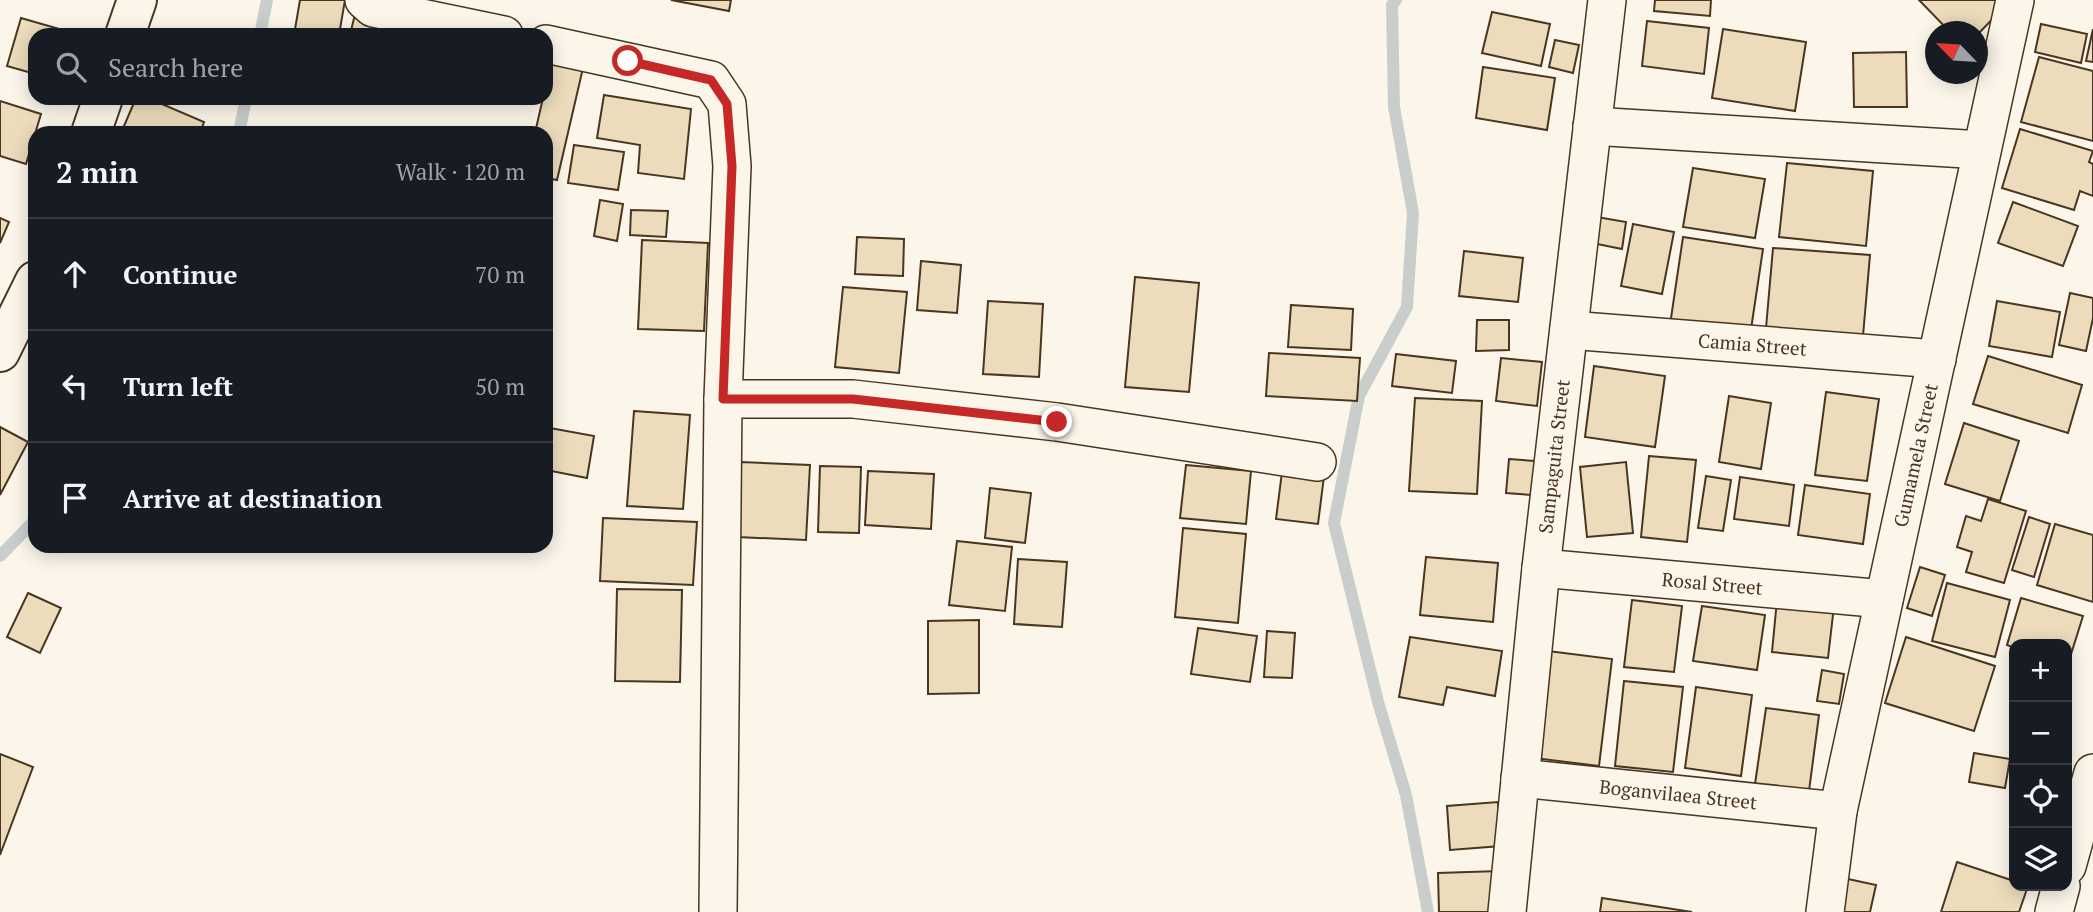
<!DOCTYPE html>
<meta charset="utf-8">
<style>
body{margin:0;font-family:"PT Serif",serif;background:#20242c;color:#f1f3f6}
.controls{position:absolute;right:21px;bottom:21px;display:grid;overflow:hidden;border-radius:14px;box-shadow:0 4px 18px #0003}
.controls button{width:63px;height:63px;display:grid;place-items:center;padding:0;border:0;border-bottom:2px solid #363941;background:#171b24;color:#f1f3f6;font:35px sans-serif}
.compass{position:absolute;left:1925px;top:21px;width:63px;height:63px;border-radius:50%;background:#171b24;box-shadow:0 4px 18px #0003;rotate:295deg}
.stop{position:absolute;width:21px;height:21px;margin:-16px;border:5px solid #c62828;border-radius:50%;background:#fff}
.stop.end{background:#c62828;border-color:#fff;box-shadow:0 2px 7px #0008}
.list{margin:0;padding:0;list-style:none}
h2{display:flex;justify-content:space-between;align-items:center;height:91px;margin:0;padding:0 28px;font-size:30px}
h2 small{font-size:23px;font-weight:400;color:#9ea1a6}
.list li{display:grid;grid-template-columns:46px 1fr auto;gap:21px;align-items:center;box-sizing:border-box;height:112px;padding:0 28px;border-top:2px solid #363941}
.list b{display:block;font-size:26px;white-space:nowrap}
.list em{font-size:23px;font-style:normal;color:#9ea1a6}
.icon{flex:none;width:38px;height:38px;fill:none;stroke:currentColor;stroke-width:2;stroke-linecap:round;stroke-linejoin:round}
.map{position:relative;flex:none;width:2093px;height:912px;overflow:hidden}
.search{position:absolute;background:#171b24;box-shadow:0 4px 18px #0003;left:28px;top:28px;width:525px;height:77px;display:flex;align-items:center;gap:18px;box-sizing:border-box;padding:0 24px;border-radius:21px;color:#9ea1a6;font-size:26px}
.panel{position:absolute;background:#171b24;box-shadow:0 4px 18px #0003;left:28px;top:126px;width:525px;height:427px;border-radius:21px}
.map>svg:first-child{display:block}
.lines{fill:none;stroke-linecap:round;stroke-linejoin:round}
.stream{stroke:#c9cecd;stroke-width:12}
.building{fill:#ecdcbc;stroke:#4a3520;stroke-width:2}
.street-casing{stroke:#4a3520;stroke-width:40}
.secondary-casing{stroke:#4a3520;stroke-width:42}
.street{stroke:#fbf6e9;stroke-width:37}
.secondary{stroke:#fbf6e9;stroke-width:38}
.route{stroke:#c62828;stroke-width:9}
.labels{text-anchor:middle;stroke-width:5;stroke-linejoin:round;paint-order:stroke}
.street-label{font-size:19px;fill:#4a3520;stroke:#fbf6e9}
</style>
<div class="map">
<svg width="2093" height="912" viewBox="0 0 2093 912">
<rect width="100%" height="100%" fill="#fbf6e9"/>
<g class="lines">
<g class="stream">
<polyline points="1396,0 1392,5 1394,107 1413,213 1407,307 1359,396 1334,523 1378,702 1406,795 1428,912"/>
<polyline points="260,35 267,0"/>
<polyline points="239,133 246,98"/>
<polyline points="0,556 35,520"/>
</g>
</g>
<g class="building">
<polygon points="300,0 345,0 339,35 294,35"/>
<polygon points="671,0 731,0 729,11"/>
<polygon points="1655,0 1711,0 1710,16 1654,11"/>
<polygon points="1919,0 2005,0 2008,3 1978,34 1978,32 1950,32"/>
<polygon points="1492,12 1550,24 1541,66 1482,53"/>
<polygon points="355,14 413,35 350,35"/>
<polygon points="21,18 80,35 35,35 35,74 7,66"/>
<polygon points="1647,21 1709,28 1704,74 1642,66"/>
<polygon points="2041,24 2087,34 2081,63 2035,52"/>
<polygon points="1723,29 1806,42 1795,111 1712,98"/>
<polygon points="2093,29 2093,62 2086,61"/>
<polygon points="1555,40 1579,45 1573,73 1549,67"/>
<polygon points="1906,52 1907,107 1854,107 1853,53"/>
<polygon points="2039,57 2093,71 2093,141 2021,122"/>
<polygon points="552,61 583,68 557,180 546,178 546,133 535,133 543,98 546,98 546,86"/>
<polygon points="1483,67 1555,78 1547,130 1476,118"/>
<polygon points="604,95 691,109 684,179 638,173 640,145 597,138"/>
<polygon points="136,98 148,98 204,122 200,133 121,133"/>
<polygon points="0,101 41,114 26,164 0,156"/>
<polygon points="2020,129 2093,151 2089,162 2093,164 2093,196 2080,191 2074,210 2002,188"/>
<polygon points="574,145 624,152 618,190 568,183"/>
<polygon points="1787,163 1873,171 1866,246 1779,237"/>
<polygon points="1693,168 1765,179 1755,238 1683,227"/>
<polygon points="600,200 623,204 617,241 594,236"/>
<polygon points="2013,202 2078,226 2063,266 1998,243"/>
<polygon points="631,210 668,211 666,237 630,235"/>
<polygon points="1597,217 1626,222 1622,249 1592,243"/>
<polygon points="0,218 9,222 0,243"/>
<polygon points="1633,224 1674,232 1662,294 1621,286"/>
<polygon points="857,237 904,239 903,276 855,274"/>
<polygon points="1683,237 1763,249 1750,336 1670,325"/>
<polygon points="642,240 708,243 704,331 638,329"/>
<polygon points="1773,248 1870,255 1863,336 1766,328"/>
<polygon points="1464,251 1523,258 1518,302 1459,296"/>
<polygon points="921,261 961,265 957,313 917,310"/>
<polygon points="1135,277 1199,283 1189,392 1125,387"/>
<polygon points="843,287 907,292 899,373 835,367"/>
<polygon points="2070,293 2093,298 2093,318 2086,351 2059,345"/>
<polygon points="988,301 1043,304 1039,377 983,374"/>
<polygon points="1997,301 2060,312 2052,357 1989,346"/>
<polygon points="1291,305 1353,309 1351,350 1288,347"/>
<polygon points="1477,320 1509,320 1509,350 1476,351"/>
<polygon points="1269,353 1360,358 1357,401 1266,396"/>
<polygon points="1396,354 1456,361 1452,393 1392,386"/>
<polygon points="1988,356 2082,385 2068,433 1973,404"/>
<polygon points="1501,358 1542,362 1537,406 1496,401"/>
<polygon points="1594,366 1665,376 1655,447 1585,437"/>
<polygon points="1826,392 1879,399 1867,481 1815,475"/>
<polygon points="1729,396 1771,403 1761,469 1719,462"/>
<polygon points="1415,398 1482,401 1477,494 1409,491"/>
<polygon points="634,411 690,415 683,509 627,506"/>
<polygon points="1964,423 2019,441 2000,501 1945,484"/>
<polygon points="0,427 28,442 0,495"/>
<polygon points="550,428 594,436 587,478 546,470 546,448"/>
<polygon points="1649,456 1696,460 1687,542 1641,537"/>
<polygon points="1509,459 1535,461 1532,495 1506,493"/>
<polygon points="741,462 810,465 806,540 737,537"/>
<polygon points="1626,462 1633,533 1587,537 1580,467"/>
<polygon points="1186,465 1251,471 1246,524 1180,518"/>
<polygon points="820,466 861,467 859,533 818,532"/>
<polygon points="868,471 934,474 931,529 865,525"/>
<polygon points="1282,472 1324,476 1318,524 1276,519"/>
<polygon points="1706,476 1731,480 1723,531 1698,528"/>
<polygon points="1740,477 1794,485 1789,526 1734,519"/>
<polygon points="1805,485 1870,494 1863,544 1798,535"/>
<polygon points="990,488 1031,493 1025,543 985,538"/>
<polygon points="1988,499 2026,511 2004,583 1966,572 1972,552 1957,547 1966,516 1981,521"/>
<polygon points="2029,517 2050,524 2034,577 2012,570"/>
<polygon points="603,518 697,522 693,585 600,581"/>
<polygon points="2055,524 2093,535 2093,602 2037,585"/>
<polygon points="1183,528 1246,534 1238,623 1175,617"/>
<polygon points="957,541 1012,547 1005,611 949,605"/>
<polygon points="1426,557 1498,563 1493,622 1420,615"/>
<polygon points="1018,559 1067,562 1062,627 1014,624"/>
<polygon points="1920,567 1945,575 1932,616 1907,608"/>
<polygon points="1947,583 2010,600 1995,657 1932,641"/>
<polygon points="617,589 682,590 680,682 615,681"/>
<polygon points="28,593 61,608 40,653 7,637"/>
<polygon points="2021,598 2083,616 2068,664 2067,644 2014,644 2014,648 2007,645"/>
<polygon points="1632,600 1682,606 1674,672 1624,667"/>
<polygon points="1777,600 1834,606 1828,658 1772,652"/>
<polygon points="1702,606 1765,615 1757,670 1693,661"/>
<polygon points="979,620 979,693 928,694 928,621"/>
<polygon points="1198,628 1257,636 1250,682 1191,674"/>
<polygon points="1267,631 1295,633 1292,678 1264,677"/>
<polygon points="1410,637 1502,651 1495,696 1447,687 1443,705 1399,697"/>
<polygon points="1906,637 1995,666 1974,731 1885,703"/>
<polygon points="1548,651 1612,659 1599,766 1534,758"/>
<polygon points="1822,670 1844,674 1839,704 1817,701"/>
<polygon points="1624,681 1683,687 1673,772 1615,766"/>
<polygon points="1696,687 1752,695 1741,776 1685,768"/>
<polygon points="1766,708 1819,715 1809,791 1755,784"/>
<polygon points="1974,753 2010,759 2005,788 1969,782"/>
<polygon points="0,754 33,767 0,855"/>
<polygon points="1498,802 1501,846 1450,850 1447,806"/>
<polygon points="1957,862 2014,881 2014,886 2028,886 2019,912 1941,912"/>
<polygon points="1499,871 1498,912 1439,912 1438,873"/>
<polygon points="1848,879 1876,885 1870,912 1841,912"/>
<polygon points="1602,898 1692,912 1600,912"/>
</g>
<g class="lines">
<defs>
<g id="street">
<polyline points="364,0 373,8 504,35"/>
<polyline points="546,44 711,80 727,104 732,166 723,399 718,912"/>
<polyline points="1592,126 1982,150"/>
<path id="s1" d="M1569,330L1937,359"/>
<polyline points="723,399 853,399 1057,422 1317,462"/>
<path id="s2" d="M1541,568L1884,599"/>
<path id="s3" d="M1520,778L1838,811"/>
<polyline points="2067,866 2093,773"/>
<path id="s4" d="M1507,912L1541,568L1607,0"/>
<path id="s5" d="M1825,912L1838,811L2015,0"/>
<polyline points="2054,912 2061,886"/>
</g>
<g id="secondary">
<polyline points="125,35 137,0"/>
<polyline points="91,133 103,98"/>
<polyline points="0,352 35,281"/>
</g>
</defs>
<use href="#street" class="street-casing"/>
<use href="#secondary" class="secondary-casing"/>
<use href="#street" class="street"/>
<use href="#secondary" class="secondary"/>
</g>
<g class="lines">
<polyline class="route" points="628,61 711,80 727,104 732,166 723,399 853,399 1057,422"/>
</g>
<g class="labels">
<g class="street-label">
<text dy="7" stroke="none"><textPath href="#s1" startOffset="184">Camia Street</textPath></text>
<text dy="7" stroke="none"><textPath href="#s5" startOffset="466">Gumamela Street</textPath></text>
<text dy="7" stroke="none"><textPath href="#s4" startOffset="458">Sampaguita Street</textPath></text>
<text dy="7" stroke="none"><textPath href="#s2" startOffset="172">Rosal Street</textPath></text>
<text dy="7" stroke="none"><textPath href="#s3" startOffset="159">Boganvilaea Street</textPath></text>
</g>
</g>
</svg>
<div class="controls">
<button>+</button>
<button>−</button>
<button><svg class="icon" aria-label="locate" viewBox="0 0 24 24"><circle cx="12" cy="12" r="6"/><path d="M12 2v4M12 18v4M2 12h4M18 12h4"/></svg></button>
<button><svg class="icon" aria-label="layers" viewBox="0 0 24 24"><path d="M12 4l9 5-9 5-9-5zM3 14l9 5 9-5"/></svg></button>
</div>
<svg class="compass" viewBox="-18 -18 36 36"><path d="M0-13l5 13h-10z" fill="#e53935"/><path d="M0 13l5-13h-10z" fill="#9ea1a6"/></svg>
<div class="stop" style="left:628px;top:61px"></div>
<div class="stop end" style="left:1057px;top:422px"></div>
<div class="search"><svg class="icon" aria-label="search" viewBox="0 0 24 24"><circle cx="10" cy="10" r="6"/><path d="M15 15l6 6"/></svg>Search here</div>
<section class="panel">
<h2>2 min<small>Walk · 120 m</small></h2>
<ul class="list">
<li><svg class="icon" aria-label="ahead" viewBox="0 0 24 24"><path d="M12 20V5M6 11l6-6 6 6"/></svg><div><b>Continue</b></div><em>70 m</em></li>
<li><svg class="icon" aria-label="left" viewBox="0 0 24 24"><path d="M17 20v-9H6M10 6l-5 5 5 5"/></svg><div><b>Turn left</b></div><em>50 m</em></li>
<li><svg class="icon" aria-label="arrive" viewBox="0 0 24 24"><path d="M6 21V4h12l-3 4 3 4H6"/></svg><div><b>Arrive at destination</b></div></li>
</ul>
</section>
</div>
